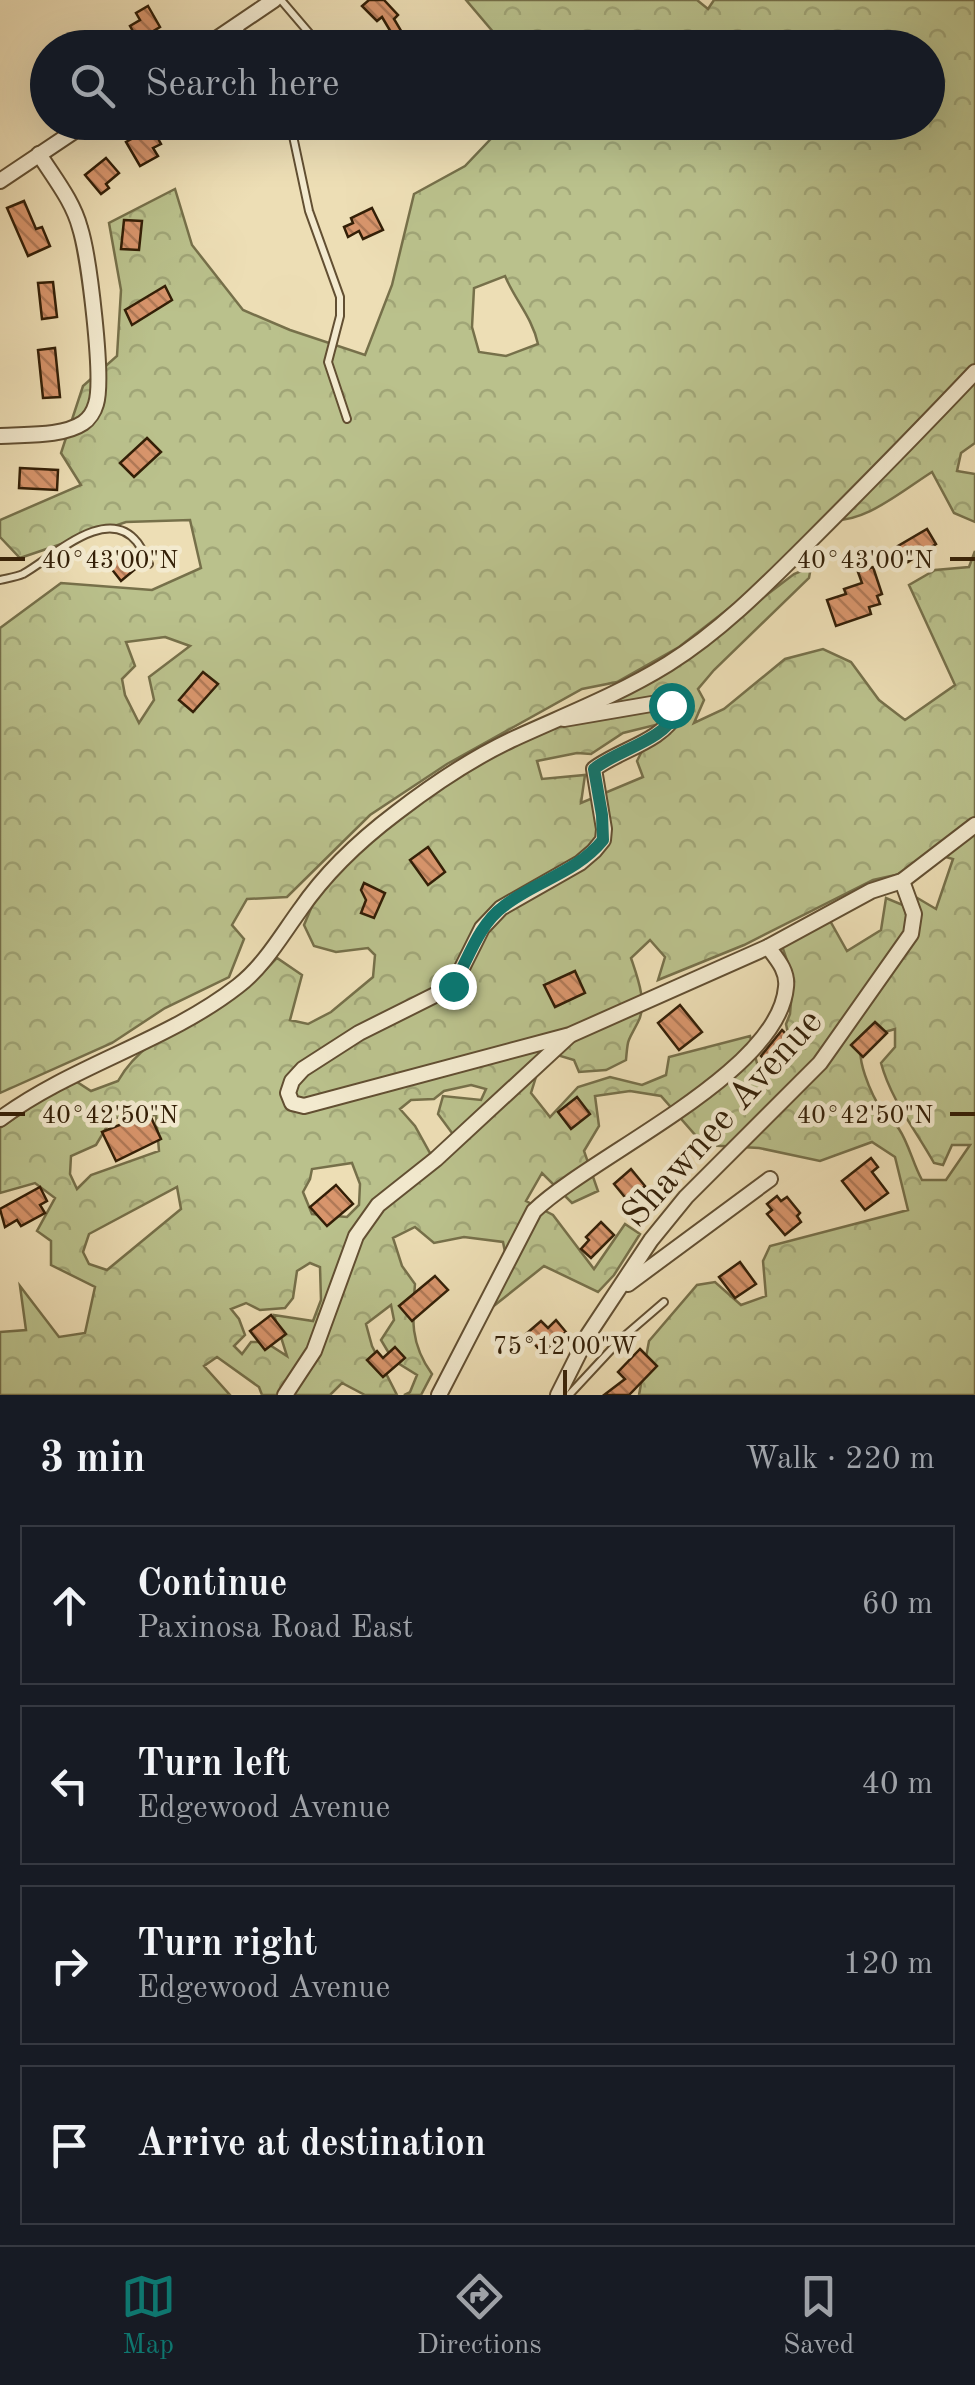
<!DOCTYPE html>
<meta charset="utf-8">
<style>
body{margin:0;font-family:"Old Standard TT",serif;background:#242831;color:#f1f3f6}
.stop{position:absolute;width:30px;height:30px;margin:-22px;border:8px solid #0f766e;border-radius:50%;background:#fff}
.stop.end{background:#0f766e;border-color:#fff;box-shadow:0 2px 10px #0008}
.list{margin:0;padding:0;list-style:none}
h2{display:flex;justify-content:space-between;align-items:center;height:130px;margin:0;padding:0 40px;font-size:42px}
h2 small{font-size:32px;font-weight:400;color:#9ea1a6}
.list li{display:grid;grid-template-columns:65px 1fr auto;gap:30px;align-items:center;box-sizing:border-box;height:160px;margin:0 20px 20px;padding:0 20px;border:2px solid #363941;border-radius:0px}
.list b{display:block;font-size:38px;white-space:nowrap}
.list p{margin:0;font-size:32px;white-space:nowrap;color:#9ea1a6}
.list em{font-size:32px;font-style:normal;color:#9ea1a6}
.icon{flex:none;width:55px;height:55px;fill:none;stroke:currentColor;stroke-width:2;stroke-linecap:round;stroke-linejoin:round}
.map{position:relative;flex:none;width:975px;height:1395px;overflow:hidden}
.search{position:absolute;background:#171b24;box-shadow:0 10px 40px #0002;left:30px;right:30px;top:30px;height:110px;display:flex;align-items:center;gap:25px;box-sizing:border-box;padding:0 35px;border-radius:55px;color:#9ea1a6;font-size:38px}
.sheet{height:850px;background:#171b24}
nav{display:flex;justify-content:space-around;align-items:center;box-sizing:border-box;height:140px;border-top:2px solid #363941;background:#171b24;font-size:28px;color:#9ea1a6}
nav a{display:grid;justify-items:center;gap:5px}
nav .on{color:#0f766e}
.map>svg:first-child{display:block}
.forest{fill:url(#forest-crowns);stroke:#76704a;stroke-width:2.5;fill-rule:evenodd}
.building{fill:url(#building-back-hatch);stroke:#331f07;stroke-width:2.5}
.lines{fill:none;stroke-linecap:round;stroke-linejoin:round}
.lane-casing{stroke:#624f32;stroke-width:10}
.street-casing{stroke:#624f32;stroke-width:18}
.lane{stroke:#f3eacf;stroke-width:6}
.street{stroke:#f3eacf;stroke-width:14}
.route{stroke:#0f766e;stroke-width:12}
.ticks{fill:none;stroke:#331f07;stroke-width:4}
.labels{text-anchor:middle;stroke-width:9;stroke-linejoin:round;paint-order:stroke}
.street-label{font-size:38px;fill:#331f07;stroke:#f3eacf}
.ticks-label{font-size:25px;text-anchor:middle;fill:#331f07;stroke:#f3eacf;stroke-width:9;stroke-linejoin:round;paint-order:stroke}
</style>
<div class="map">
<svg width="975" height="1395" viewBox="0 0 975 1395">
<defs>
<pattern id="forest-crowns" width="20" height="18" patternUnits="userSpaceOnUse" patternTransform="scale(2.5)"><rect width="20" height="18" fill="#bac18c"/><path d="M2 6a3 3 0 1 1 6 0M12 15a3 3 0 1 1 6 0" fill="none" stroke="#a0a577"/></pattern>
<pattern id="building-back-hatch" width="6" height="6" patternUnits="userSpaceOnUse" patternTransform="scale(2.5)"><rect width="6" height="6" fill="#d8956c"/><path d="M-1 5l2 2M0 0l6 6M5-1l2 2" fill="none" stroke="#b07957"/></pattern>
</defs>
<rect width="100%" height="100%" fill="#eddeb5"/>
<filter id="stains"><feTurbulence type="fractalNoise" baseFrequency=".002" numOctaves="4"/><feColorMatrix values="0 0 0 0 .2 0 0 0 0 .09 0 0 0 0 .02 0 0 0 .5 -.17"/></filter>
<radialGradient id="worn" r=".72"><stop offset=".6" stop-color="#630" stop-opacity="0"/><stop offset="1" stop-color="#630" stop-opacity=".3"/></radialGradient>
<g class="forest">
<path d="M466,0H697L708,9L714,0H975V443L961,453L957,471L975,474V522L954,513L932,472C903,490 861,527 826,519L768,578L679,647L617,682L582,689L447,764L370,815L287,897L247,899L232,925L244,939L229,977L165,1008L112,1043L0,1093V628L61,583L152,590L201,568L190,520L126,522L20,558L0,537V520L81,485L61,453L83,386L117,356L121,290L109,223L175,189L192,245L243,310L290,330L365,355L392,285L414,194L465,166L506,123L928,122V48L506,47ZM505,276C515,300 532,317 538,344L506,356L479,352L472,327L474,288ZM165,637L190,646L149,677L154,700L139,723L125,695L122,679L135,666L126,642Z"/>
<path d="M975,551V1395H639L649,1341L697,1285L715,1282L741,1305L766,1296L763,1261L770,1246L908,1210L895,1157L872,1142L820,1161L759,1148L704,1145L661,1096L630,1091L595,1096L599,1126L584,1151L598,1191L572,1203L542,1173L526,1201L553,1215L594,1269L625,1224L640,1234L614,1275L598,1292L544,1266L490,1309L505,1252L503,1242L464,1237L434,1243L415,1227L393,1238L402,1266L415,1284C412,1319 410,1344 432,1374L421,1395H404L410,1392L417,1375L393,1360L381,1340L394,1320L391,1305L366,1324L372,1346L397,1395H365L342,1383L330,1395H262L259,1387L217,1357L204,1366L230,1395H0V1332L26,1330L20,1286L59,1337L85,1333L95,1287L51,1265V1241L37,1231L55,1198L35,1183L0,1193V1128L41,1100L77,1082L91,1091L118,1081C143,1037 188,1025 230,999C248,988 262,974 277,958L302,975L290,1020L308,1024L331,1012L373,977L375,955L368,948L336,952L314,946L304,925L315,899L333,873L397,820L474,765L562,724L756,603L794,574L811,567L809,578L714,670L698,689L704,700L694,723L724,709L785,659L823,649L851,662L879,700L905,720L955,685L909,585L935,570L969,567ZM655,725L637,761L643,777L581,803L585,775L542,779L537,761L577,753L591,754L623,733ZM932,853L953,859L936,909L914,896L905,906L886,898L881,930L847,951L829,919L782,946L793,978L790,1014L786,1024L791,1049L760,1075L750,1036L669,1057L666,1075L642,1085L610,1077L578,1087L550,1117L531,1093L544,1051L574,1060L579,1072L606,1070L626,1060C628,1036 628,1042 638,1022C648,1004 637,976 631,958L650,940L665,957L658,980L744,945L873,880L900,874ZM895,1029V1047L881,1063C891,1100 915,1129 934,1163L943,1165L952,1145H970L946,1180H922C913,1164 909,1144 899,1129C895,1123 887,1118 883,1112C873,1098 851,1052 865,1039C872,1034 887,1032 895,1029ZM471,1085L486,1089L481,1100L443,1096L438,1114L455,1137L448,1150L430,1153L415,1126L400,1109L411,1100L434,1099L444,1091ZM156,1115L159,1151L91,1175L77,1189L70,1174L71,1156L96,1145L112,1118ZM352,1163L360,1184L359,1205L347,1217L312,1214L303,1192L310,1179L312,1169ZM177,1187L181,1209L107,1270L89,1264L83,1252L89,1234ZM310,1263L320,1267L321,1300L313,1321L274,1315L287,1356L265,1342H251L242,1354L234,1346L245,1335L239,1319L231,1309L246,1303L260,1310L285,1308L293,1298L297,1271Z"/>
</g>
<g class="building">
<polygon points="369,0 384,0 398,15 394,19 403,34 395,39 382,17 377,21 362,6"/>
<polygon points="148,6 160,27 138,40 130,26 140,20 136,13"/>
<polygon points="152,128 161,144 153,148 158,156 140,166 126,142"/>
<polygon points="106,158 119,173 106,184 109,188 101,194 85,175"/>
<polygon points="24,201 36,229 42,227 50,246 28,256 7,208"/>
<polygon points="372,208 383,230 363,239 359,231 348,237 344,227 353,223 351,218"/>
<polygon points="124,220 142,221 139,250 121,249"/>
<polygon points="53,282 57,317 42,319 38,283"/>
<polygon points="165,286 172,300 132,325 125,310"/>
<polygon points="55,348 60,397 43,398 38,350"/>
<polygon points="147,438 161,452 134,477 120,463"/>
<polygon points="20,468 58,470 57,490 19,488"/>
<polygon points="927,529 936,544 908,562 898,546"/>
<polygon points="115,548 120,555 127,549 140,565 121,581 103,558"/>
<polygon points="873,567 882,594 877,596 880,604 869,607 871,614 836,626 827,600 846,594 844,589 862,583 858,572"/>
<polygon points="203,672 218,684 193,712 179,700"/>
<polygon points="428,847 445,872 428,885 410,860"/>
<polygon points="364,883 385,893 374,918 361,913 366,900 361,890"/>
<polygon points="575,971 585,993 555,1007 544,985"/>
<polygon points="680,1005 702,1032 679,1050 658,1023"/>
<polygon points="875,1022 887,1033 863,1057 851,1045"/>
<polygon points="782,1030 794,1042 771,1066 761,1056"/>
<polygon points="577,1097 590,1114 571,1129 558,1112"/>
<polygon points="149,1113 161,1139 116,1161 102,1132"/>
<polygon points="871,1158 878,1167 872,1172 888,1193 865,1210 842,1181"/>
<polygon points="631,1169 645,1186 628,1201 614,1184"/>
<polygon points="336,1185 353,1204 327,1226 310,1207"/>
<polygon points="40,1187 47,1201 40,1205 45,1213 21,1226 17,1220 5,1227 0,1209"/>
<polygon points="777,1196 781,1201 787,1197 800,1213 797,1216 801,1222 785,1235 767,1214 772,1210 767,1204"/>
<polygon points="601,1222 614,1235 591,1258 581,1249 589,1240 586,1237"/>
<polygon points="740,1262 756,1284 735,1298 719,1277"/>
<polygon points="435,1276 448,1290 412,1321 399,1306"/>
<polygon points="271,1315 286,1334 265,1350 250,1331"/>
<polygon points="556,1320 566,1332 542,1353 526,1334 541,1321 548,1328"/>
<polygon points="395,1347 405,1358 383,1377 367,1360 377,1351 383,1358"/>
<polygon points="640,1349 657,1366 629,1395 604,1395 625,1379 618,1372"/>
</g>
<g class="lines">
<defs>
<g id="lane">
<polyline points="281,0 322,48"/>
<polyline points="237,25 251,48"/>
<polyline points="290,122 309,211 340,297 340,316 328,362 347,419"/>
<path d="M0,580C8,578 16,577 23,574C51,559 106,503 137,542C142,548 145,557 149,564"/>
<polyline points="569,1395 621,1339 664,1302"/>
</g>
<g id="street">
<polyline points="203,48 274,0"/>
<polyline points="0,181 88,122"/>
<path d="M0,436C24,434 62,437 83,423C89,419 94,411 96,404C104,379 89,256 80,228C73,201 54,178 39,154"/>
<path d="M564,719L663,702L671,705L676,713C663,741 619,750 594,769L604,829L603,840L594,851L580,863L501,908L482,928L453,986L359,1033L303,1069L292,1081L288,1093L292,1103L304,1106L570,1035L768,947L871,891L902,881L975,825"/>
<path d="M0,1119C73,1065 168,1041 238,986C264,966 281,936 300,910C326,872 359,841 396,813C431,786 471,759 511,740C563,716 618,695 668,664C721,631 767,584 811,540C866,485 921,429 975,372"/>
<polyline points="628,1284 770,1179"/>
<polyline points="285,1395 314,1351 356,1236 378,1205 436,1159 569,1036"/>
<path d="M439,1395L534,1211C592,1155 779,1073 786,987C788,971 777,959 768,947"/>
<polyline points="558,1395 588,1335 651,1240 686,1197 820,1063 911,934 914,914 902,881"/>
</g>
</defs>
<use href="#lane" class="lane-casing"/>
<use href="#street" class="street-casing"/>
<use href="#lane" class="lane"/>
<use href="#street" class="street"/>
</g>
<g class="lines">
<path class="route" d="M453,986C468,960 478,925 504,906C536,881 576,873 603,840L602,815L594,769C619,749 663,741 676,713L671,705"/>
</g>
<path class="ticks" d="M0,559H25M950,559H975M0,1114H25M950,1114H975M565,1370V1395"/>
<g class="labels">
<g class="street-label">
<text transform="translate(721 1117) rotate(-48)" y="13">Shawnee Avenue</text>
</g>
</g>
<g class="ticks-label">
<text x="110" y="568">40°43'00"N</text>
<text x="865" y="568">40°43'00"N</text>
<text x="110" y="1123">40°42'50"N</text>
<text x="865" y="1123">40°42'50"N</text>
<text x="565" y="1354">75°12'00"W</text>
</g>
<rect width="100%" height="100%" filter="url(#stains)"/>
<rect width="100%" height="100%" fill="url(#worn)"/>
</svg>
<div class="stop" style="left:671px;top:705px"></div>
<div class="stop end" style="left:453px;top:986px"></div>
<div class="search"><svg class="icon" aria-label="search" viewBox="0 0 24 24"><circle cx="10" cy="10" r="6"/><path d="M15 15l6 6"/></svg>Search here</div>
</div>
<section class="sheet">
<h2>3 min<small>Walk · 220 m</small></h2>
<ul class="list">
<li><svg class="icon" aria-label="ahead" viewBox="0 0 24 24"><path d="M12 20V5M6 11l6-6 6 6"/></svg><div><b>Continue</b><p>Paxinosa Road East</p></div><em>60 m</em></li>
<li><svg class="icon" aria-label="left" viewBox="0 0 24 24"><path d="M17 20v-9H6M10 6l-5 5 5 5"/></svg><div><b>Turn left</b><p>Edgewood Avenue</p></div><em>40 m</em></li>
<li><svg class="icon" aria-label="right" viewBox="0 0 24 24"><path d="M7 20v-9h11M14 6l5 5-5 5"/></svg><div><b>Turn right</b><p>Edgewood Avenue</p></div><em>120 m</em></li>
<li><svg class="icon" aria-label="arrive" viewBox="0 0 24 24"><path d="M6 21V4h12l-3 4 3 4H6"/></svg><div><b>Arrive at destination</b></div></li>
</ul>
</section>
<nav>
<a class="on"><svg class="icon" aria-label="map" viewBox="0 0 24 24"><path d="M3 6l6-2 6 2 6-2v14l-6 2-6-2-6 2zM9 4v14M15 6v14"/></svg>Map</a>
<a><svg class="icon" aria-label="directions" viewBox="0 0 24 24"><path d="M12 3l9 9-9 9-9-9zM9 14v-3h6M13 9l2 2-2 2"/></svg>Directions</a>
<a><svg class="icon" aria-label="saved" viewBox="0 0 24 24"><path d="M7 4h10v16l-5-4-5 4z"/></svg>Saved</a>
</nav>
